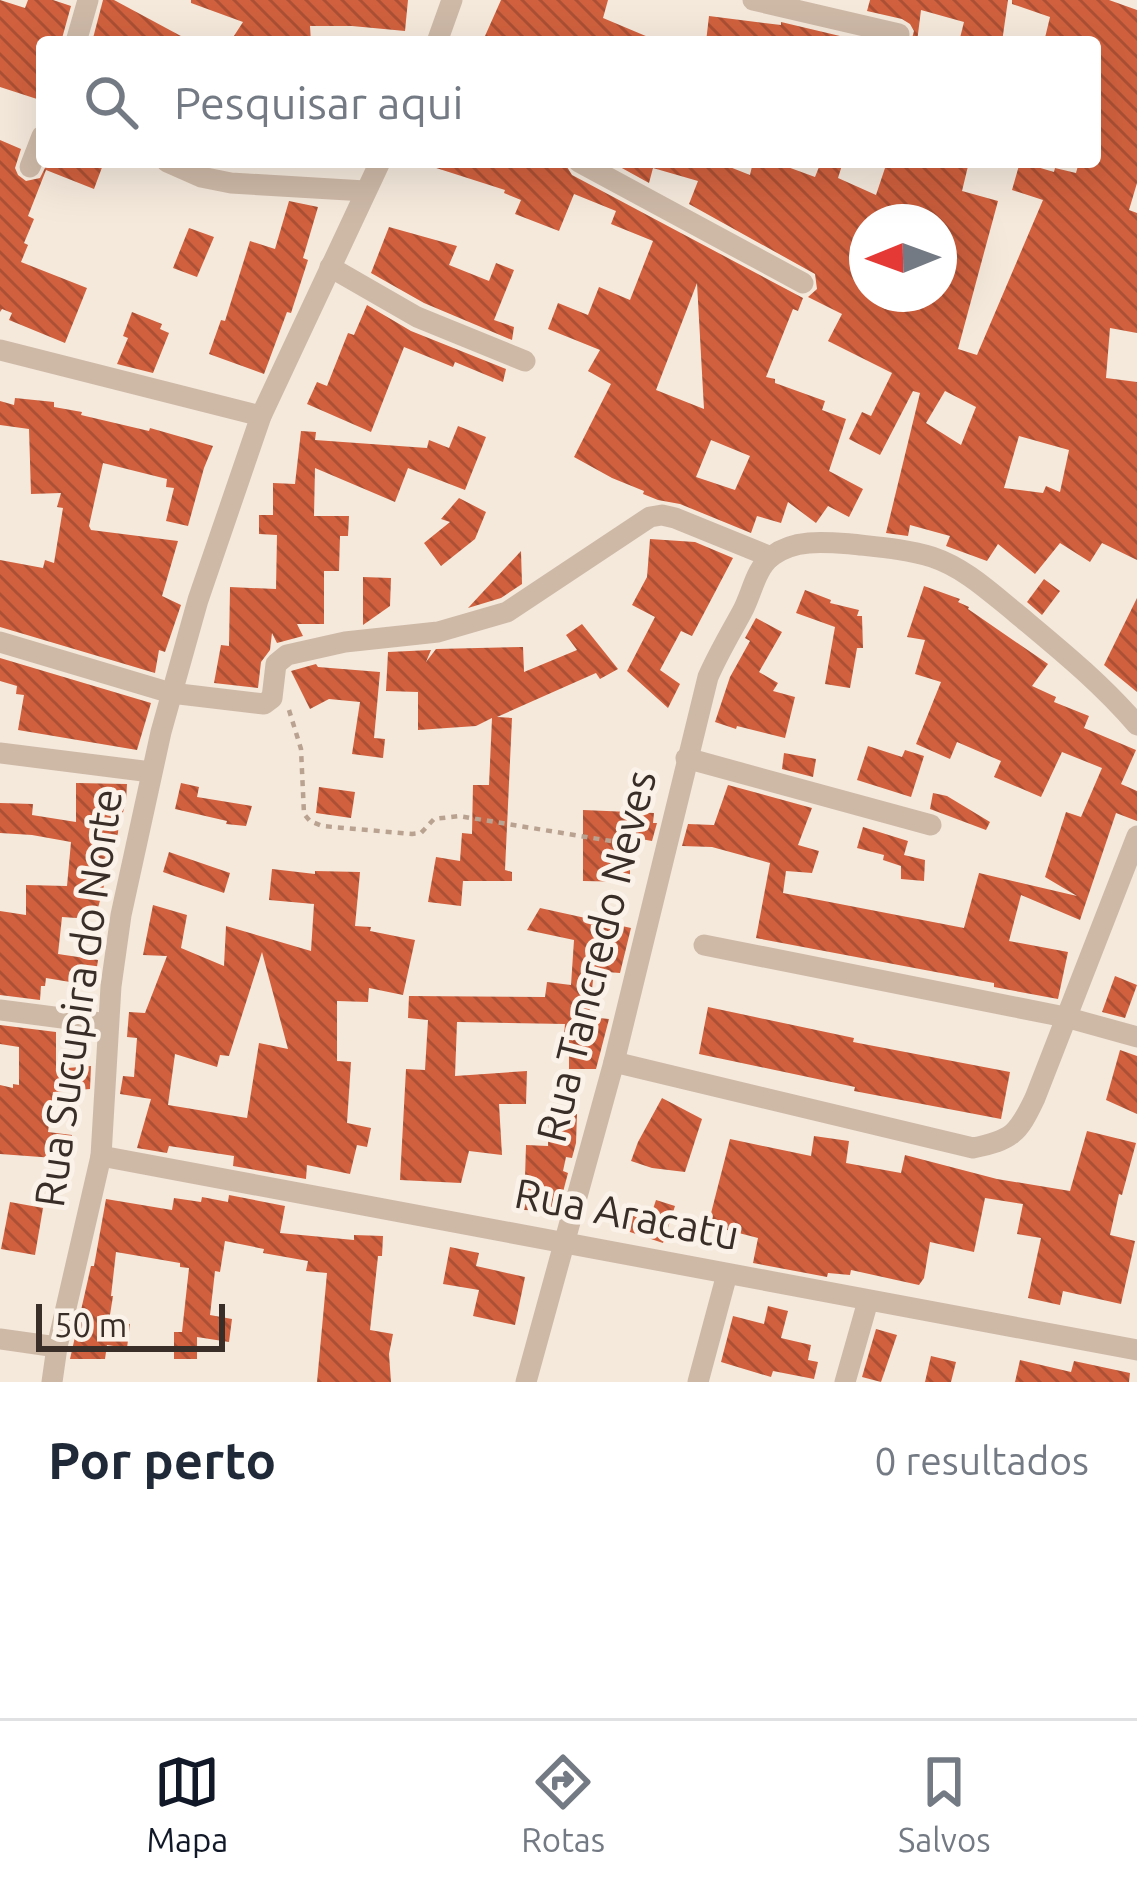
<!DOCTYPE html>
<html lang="pt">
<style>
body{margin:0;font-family:Ubuntu,sans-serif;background:#f2f2f3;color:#1f2937}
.compass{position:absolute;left:849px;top:204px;width:108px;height:108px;border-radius:50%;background:#fff;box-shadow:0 12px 48px #0002;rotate:269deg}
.scale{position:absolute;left:36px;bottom:30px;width:189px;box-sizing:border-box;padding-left:12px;border:6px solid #3a2e28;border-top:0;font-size:33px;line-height:42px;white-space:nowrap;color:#3a2e28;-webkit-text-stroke:9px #fbf3ea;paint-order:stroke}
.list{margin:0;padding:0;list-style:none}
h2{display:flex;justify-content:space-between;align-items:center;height:156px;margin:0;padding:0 48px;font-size:51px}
h2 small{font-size:39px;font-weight:400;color:#747a83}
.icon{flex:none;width:66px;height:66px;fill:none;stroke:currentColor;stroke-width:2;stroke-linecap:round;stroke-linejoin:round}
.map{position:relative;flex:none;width:1137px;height:1382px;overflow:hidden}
.search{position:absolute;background:#fff;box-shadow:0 12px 48px #0002;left:36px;right:36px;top:36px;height:132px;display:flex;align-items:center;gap:30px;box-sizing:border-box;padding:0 42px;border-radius:12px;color:#747a83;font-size:45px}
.sheet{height:336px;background:#fff}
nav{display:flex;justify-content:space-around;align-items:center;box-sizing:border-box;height:168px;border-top:3px solid #e0e1e3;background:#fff;font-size:33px;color:#747a83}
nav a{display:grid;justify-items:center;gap:6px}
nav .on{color:#111827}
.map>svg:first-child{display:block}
.building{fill:url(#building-back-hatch);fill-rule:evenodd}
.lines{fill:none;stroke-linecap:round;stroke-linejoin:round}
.path{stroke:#baa291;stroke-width:4.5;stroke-dasharray:6 6;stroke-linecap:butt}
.minor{stroke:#ceb9a7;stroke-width:21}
.labels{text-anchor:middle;stroke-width:10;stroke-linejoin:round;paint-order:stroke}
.street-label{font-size:42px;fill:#3a2e28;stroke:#fbf3ea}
</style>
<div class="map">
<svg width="1137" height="1382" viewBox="0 0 1137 1382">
<defs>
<pattern id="building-back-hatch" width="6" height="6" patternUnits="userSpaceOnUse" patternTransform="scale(3)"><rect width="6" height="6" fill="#d1613e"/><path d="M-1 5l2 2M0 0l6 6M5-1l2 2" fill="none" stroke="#ab5034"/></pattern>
</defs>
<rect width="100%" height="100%" fill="#f5e9dc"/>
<g class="building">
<polygon points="0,0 25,8 28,0 53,0 71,6 61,42 42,42 42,85 37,99 0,87"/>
<polygon points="103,0 114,0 192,42 92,42"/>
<polygon points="191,0 408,0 405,31 352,26 310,26 311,42 230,42 243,22 191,3"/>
<polygon points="501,0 608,0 603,18 660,42 502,42 485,36"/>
<polygon points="870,0 1008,0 1002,42 959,42 964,22 921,10 917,42 911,42 914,31 910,24 902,19 867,11"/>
<path d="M1012,0H1109L1137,10V183L1129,210L1137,213V333L1110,328L1106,378L1137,382V560L1102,543L1090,562L1060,543L1035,574L998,544L987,561L946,546L950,536L910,525L908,536L886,533L920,393L913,391L880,455L849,439L862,412L871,416L892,373L828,341L842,314L808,297L817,289L815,274L689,204L698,181L653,168L649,183L611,162H717L750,175L753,162H774L815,177L821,162H843L838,178L876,195L887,162H969L962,191L998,201L958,349L977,355L1043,200L1012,190L1020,162L1054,172L1055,168L1076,173L1079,162H1095V42H1044L1050,17L1012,4ZM867,222H939V294H867ZM945,391L976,407L961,445L926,423ZM1019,436L1069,450L1060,492L1046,486L1043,493L1004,488Z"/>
<polygon points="709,16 781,25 781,22 840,36 839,42 706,42"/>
<polygon points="0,140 21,149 15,168 18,175 26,181 40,178 48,162 104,162 94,189 46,170 28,216 34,219 24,243 28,245 21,262 87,288 65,343 9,320 12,313 2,309 0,312"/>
<path d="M431,162H564L572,175L803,298L798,311L793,309L766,377L775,379V383L825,401L822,410L846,419L829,471L863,489L849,517L828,506L816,523L788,502L781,523L757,516L751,533L680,504L658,500L643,494L644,491L612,478L574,457L611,384L588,371L600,350L548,329L558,303L588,315L599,287L630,300L653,241L611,224L616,211L574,194L559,231L515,214L521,200L504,193L505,190L430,166ZM697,283L704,409L656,390ZM711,440L750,456L735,490L696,477Z"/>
<polygon points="289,201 318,207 303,258 308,260 291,313 287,312 264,374 209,354 221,320 225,321 250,241 275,249"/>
<polygon points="389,227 457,246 449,265 489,281 496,263 514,270 494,320 514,327 512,340 424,303 371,273"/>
<polygon points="189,228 214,237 197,277 173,268"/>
<polygon points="367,305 411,331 506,369 503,382 455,362 453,367 404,347 371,432 307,404 317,382 327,386 348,333 354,335"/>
<polygon points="132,312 162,324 160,329 169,333 153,373 117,364 128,338 123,336"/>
<polygon points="15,398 54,402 54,407 82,412 81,415 149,431 150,428 213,446 204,468 188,526 166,521 174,488 166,487 167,479 103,463 89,526 91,530 178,541 162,596 181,605 165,652 159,650 155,673 0,627 0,560 43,568 45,560 54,563 63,508 57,507 61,493 31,494 29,429 0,425 0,401 14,405"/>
<polygon points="458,426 486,437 465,490 408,468 395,502 315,468 314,516 349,516 348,536 340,536 339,571 324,571 324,624 297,624 303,636 277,643 272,633 270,650 261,662 258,688 214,683 221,645 229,646 230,587 276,589 277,535 259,534 259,515 273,515 273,483 295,484 301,431 316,432 315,440 427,448 429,440 449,448"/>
<polygon points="459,498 486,512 475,539 441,566 424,543 450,522 441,519"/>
<polygon points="650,539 695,542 733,558 692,636 681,631 660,670 680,684 668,708 627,671 655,617 632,605 647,577"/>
<polygon points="521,551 522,584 501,598 468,608"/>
<polygon points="363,577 391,578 390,606 363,625"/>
<polygon points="1044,579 1060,591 1042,615 1027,602"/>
<polygon points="924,586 960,599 958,602 969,607 968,609 1048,664 1032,686 1056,697 1054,702 1089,716 1084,728 1136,750 1121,784 1137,791 1137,821 1116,813 1080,920 1021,895 1009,941 1068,952 1058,999 994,987 994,983 756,938 770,863 712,847 682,846 688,824 714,825 728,785 812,808 798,845 819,851 812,873 786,871 783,893 964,928 979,873 1077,896 1045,877 1066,812 1081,817 1102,768 1062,752 1041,797 994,777 1001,761 957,742 950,759 916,744 941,682 915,674 925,640 907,637"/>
<polygon points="805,590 831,600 830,603 859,610 857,616 862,616 863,648 857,648 850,688 825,684 835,627 796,613"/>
<polygon points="1137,598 1137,692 1104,665"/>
<polygon points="756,618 782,632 759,672 778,683 773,691 795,697 785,738 737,726 736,729 715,722 730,677 750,641 745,638"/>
<polygon points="582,624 618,669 600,679 596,673 497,717 512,718 505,870 512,872 512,881 463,881 461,906 428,902 436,857 460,861 462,833 472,834 473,785 489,785 492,718 476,726 418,730 418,692 386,691 388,652 431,650 426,662 436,649 523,647 524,672 577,650 566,635"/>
<polygon points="0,658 151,703 137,750 18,730 24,695 16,694 17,686 0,681"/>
<polygon points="316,664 318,667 380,672 374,738 385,739 383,758 352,754 360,702 329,699 310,709 291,671"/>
<polygon points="868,746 902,757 905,750 924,756 911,797 857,780"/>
<polygon points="784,753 816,759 813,777 782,769"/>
<polygon points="76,783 127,784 126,801 121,820 119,820 118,833 98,908 92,907 91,919 62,917 58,954 98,960 94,986 46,978 45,986 41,986 40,1000 0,995 0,911 26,915 26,885 67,886 71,842 32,835 0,833 0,803 33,804 32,815 76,822"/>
<polygon points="181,783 199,787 197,797 252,806 246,826 226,824 227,821 175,809"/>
<polygon points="319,787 355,792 351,818 316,813"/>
<polygon points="933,793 947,796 990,822 986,830 930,809"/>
<polygon points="583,810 654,813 653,823 657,823 652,841 630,837 630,882 583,881"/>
<polygon points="863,827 908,841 904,855 925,860 924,881 901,879 901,866 883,860 884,855 857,848"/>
<polygon points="169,852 230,873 224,893 163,872"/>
<path d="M272,869L315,874V871L360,872L355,926L371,927L370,931L415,940L403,995L369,988L368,1002L337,1001V1061L351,1062L347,1123L371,1128L367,1147L357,1145L350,1174L307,1165L306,1179L233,1166L234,1156L169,1146L167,1153L137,1148L151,1099L120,1094L123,1076L134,1077L137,1038L127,1037L129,1012L145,1013L167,956L143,955L153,905L187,915L181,948L224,966L226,926L311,951L314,904L269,900ZM262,952L288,1049L259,1043L247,1118L168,1105L175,1054L217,1067L220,1055L229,1056Z"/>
<polygon points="540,908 631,928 620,973 594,971 589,1017 609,1019 596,1069 569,1069 569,1035 564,1035 565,1024 457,1022 455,1076 527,1071 526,1104 499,1104 502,1155 469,1151 461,1183 400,1180 406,1069 425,1070 428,1020 408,1018 409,996 545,997 547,982 571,985 574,940 527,930"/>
<polygon points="1115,976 1137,985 1125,1018 1102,1012"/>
<polygon points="708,1007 854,1038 853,1042 1010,1072 1001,1119 854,1091 855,1087 699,1054"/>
<polygon points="0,1025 56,1032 56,1069 91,1066 90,1089 53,1092 48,1132 72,1135 68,1159 0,1154 0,1085 13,1088 13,1084 19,1085 19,1047 0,1044"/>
<polygon points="1120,1050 1137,1056 1137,1114 1106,1100"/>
<polygon points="662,1098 702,1119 685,1172 652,1168 631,1161 638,1142"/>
<polygon points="549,1113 577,1114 576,1143 572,1158 566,1157 563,1171 568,1173 558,1211 524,1210 526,1145 548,1146"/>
<polygon points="1087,1131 1136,1143 1122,1195 1119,1194 1110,1235 1135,1241 1121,1304 1063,1291 1060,1305 1028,1298 1041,1238 1017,1234 1023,1204 985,1198 974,1252 930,1242 924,1278 919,1285 851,1270 850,1275 828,1273 827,1277 753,1263 758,1238 708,1225 730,1139 811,1156 814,1136 849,1141 846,1163 901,1173 905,1155 997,1179 1070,1191"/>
<polygon points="229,1195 285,1206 280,1233 354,1240 354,1235 383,1236 382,1256 378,1256 370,1330 393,1334 389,1354 391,1382 317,1382 327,1273 306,1271 308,1261 263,1253 264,1249 225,1241 220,1272 215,1271 210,1315 232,1319 229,1342 197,1337 197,1359 174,1359 174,1332 182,1332 189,1268 180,1267 180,1263 116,1252 111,1296 113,1296 109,1321 130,1324 127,1348 107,1345 105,1359 70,1359 91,1266 94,1266 106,1199 172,1210 174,1198 201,1202 202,1197 228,1202"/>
<polygon points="656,1200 675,1206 663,1243 618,1228 626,1203 652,1212"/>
<polygon points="10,1202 43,1208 35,1255 1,1249"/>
<polygon points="450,1247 479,1253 476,1266 525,1277 515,1325 473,1316 479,1290 443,1284"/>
<polygon points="768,1306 788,1311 781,1338 811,1345 808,1360 818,1362 814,1379 773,1371 771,1377 721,1362 733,1316 764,1324"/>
<polygon points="876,1329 897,1335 881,1382 862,1377"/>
<polygon points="931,1356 956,1362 951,1382 925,1382"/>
<polygon points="1020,1360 1071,1372 1074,1361 1130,1373 1129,1382 1015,1382"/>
</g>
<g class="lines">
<polyline class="path" points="289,710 301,749 304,814 310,821 322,826 412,834 421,833 434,819 459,816 641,846"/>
<g class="minor">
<polyline points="753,0 899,34"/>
<polyline points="76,42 88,0"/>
<polyline points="437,42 452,0"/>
<polyline points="167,162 201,177 231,183 365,191"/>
<polyline points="579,162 803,283"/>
<polyline points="30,167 42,136"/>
<polyline points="330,267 417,317 525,361"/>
<polyline points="0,350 261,416"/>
<polyline points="0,642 171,693 264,704 272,698 276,664 287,655 345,642 438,632 507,612 650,517 662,515 675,518 771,557"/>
<polyline points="0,753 151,772"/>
<polyline points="686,758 931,825"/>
<polyline points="704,945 1065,1017 1137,1037"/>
<polyline points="0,1010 108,1024"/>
<path d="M614,1062L973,1148C1012,1140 1018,1134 1035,1098L1137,836"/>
<polyline points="101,1156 1137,1350"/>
<polyline points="0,1339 57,1347"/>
<polyline points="52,1382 57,1347 101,1156 111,986 121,915 161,732 198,600 261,416 380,162"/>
<path d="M526,1382L614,1062L708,677C718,654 730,634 742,612C752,594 755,569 772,556C794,539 825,542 851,544C878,547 907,549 932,557C965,568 990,592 1016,613C1059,649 1100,682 1137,725"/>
<polyline points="698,1382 727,1274"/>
<polyline points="845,1382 868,1301"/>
</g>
</g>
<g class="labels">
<g class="street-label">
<text transform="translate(596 956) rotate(-76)" y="15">Rua Tancredo Neves</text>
<text transform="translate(78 998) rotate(-82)" y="15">Rua Sucupira do Norte</text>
<text transform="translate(627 1214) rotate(11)" y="15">Rua Aracatu</text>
</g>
</g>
</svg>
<svg class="compass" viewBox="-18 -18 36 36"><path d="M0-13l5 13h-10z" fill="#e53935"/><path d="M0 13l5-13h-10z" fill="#747a83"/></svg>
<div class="scale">50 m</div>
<div class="search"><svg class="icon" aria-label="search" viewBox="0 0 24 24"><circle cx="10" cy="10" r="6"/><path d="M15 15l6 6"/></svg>Pesquisar aqui</div>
</div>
<section class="sheet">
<h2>Por perto<small>0 resultados</small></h2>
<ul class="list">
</ul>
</section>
<nav>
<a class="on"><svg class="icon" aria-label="map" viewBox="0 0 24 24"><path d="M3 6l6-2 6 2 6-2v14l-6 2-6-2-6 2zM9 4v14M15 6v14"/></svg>Mapa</a>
<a><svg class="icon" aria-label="directions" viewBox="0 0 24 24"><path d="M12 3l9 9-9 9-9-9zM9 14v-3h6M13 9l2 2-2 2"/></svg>Rotas</a>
<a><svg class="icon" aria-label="saved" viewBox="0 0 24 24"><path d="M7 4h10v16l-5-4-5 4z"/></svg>Salvos</a>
</nav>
